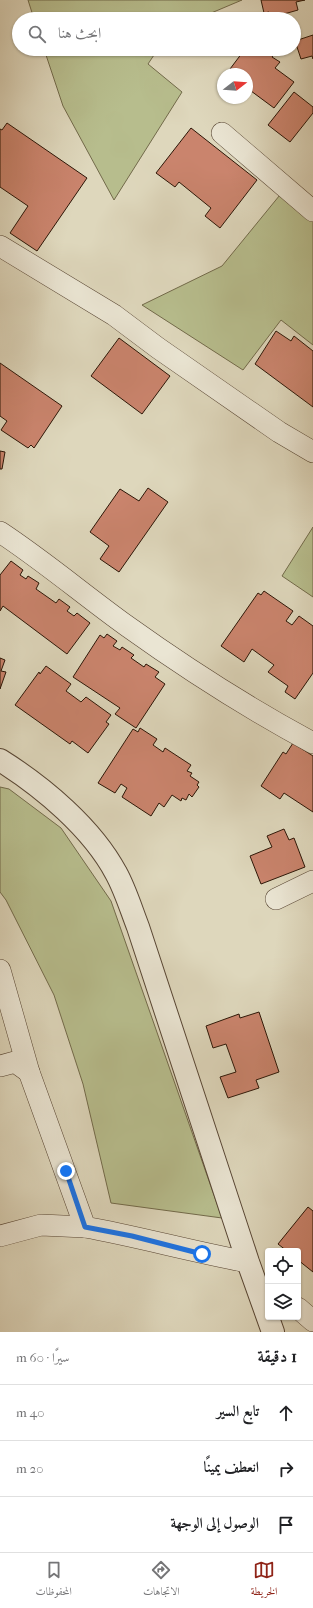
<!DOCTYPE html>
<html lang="ar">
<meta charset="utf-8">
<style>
body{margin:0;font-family:"IM FELL French Canon",Amiri,serif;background:#f6f6f6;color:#202124;direction:rtl}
.controls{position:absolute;right:12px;bottom:12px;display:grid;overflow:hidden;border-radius:4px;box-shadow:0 1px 3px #0004}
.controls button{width:36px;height:36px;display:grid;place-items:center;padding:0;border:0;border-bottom:1px solid #e0e0e0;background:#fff;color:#202124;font:20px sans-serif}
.compass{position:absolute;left:217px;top:68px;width:36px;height:36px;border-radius:50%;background:#fff;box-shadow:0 1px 3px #0004;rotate:73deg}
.stop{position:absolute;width:12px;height:12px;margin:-9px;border:3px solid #1a73e8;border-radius:50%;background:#fff}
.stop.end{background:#1a73e8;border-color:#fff;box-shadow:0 1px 4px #0008}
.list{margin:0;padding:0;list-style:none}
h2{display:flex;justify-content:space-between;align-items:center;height:52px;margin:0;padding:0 16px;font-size:17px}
h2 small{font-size:13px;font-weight:400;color:#757577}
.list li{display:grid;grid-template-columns:26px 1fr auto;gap:12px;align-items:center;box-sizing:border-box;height:56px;padding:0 16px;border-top:1px solid #e0e0e0}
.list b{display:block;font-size:15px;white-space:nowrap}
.list em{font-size:13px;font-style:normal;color:#757577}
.icon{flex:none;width:22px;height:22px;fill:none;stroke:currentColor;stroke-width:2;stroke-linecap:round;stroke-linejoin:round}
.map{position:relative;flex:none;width:313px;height:1332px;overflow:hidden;direction:ltr}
.search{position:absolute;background:#fff;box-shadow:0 1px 3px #0004;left:12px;right:12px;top:12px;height:44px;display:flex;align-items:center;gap:10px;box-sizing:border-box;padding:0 14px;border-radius:22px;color:#757577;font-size:15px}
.sheet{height:220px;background:#fff}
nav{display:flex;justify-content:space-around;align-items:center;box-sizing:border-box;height:56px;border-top:1px solid #e0e0e0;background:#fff;font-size:11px;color:#757577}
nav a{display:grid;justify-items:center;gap:2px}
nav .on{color:#8f2418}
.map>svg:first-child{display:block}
.green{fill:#b7bd8d;stroke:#726a4a}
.building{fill:#ca846d;stroke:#2c1607}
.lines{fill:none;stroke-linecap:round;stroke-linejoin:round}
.minor-casing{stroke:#584634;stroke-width:22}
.tertiary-casing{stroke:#584634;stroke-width:24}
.minor{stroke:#eae5d3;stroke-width:21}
.tertiary{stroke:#eae5d3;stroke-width:22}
.route{stroke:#1a73e8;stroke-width:5}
</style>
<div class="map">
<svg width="313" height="1332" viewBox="0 0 313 1332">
<rect width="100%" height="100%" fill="#ded7bc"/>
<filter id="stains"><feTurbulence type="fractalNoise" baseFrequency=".005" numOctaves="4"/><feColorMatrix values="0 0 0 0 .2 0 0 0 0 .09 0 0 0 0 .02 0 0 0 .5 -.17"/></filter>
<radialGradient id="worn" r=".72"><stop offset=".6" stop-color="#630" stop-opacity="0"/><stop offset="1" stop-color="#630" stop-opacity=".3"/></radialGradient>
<g class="green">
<polygon points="28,0 242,0 197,19 34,19"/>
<polygon points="44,49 158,49 148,64 182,92 114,200 63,106"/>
<polygon points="284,190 313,220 313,345 281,320 243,370 142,305 222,266"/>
<polygon points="313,527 313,597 282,576"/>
<polygon points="0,787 9,789 61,828 111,901 222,1218 111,1203 83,1084 54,995 6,900 0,892"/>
</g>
<g class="building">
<polygon points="261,0 305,0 296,2 298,10 270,18 269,12 264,13"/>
<polygon points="313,35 313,59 312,56 301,59 295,41"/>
<polygon points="245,49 271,49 276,52 272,57 280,62 275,68 294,82 274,108 247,88 247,74 227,73"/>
<polygon points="294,92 313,107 313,113 290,142 268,125"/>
<polygon points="7,123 87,178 37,251 10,233 28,206 0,187 0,129 2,130"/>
<polygon points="191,128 257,180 220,228 205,216 211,208 179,182 175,187 156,173"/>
<polygon points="276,331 291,341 294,336 313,351 313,407 255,364"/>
<polygon points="119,338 170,376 142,414 91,376"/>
<polygon points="0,363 62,406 34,448 31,445 28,448 1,430 7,421 0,416"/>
<polygon points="0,451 5,452 2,469 0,469"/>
<polygon points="148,488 168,502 119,572 100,559 109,546 90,532 120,489 139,501"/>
<polygon points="11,561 23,570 20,575 26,579 28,576 39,583 36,589 56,603 59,599 70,607 67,611 74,616 77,613 90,623 67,654 3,606 0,611 0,575"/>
<polygon points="264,591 293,611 286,621 292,625 299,616 313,626 313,673 295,699 285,692 288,686 268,672 274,665 252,649 244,662 221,646 258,593 261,595"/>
<polygon points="107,634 117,641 113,646 120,650 122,647 134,655 131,658 144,667 146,664 159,672 155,677 165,684 136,728 115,714 120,708 73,677 100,635 104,638"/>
<polygon points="0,658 5,660 1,671 6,672 0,689"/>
<polygon points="46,666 71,684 66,691 81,702 86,697 111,715 106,722 109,724 88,753 72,741 70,744 15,705 39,672 40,674"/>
<polygon points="140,728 157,739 153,745 163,752 165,748 191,765 187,771 192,773 190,776 199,782 197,785 199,787 192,797 189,794 186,800 182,798 181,801 172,795 164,807 159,803 151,816 122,797 127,788 121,784 115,793 98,783 133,729 138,732"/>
<polygon points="293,743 313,756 313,812 284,793 280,799 261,786 283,752 286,754"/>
<polygon points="284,829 289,840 294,838 305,867 261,884 250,856 272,847 267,836"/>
<polygon points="259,1012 279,1072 256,1080 259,1088 228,1098 220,1077 236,1072 226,1044 213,1048 206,1026 239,1014 240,1018"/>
<polygon points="308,1207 313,1211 313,1272 298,1260 298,1251 287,1251 278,1244"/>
</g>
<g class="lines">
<defs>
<g id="minor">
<polyline points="222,133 313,211"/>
<polyline points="0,246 114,315 158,348 279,432 313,452"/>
<path d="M0,532C44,561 84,595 127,626C187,669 248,708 313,743"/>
<polyline points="276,899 313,881"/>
<path d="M0,970L29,1072L85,1227C140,1237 193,1252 248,1262"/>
<polyline points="0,1066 15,1062 29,1072"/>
<polyline points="0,1236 41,1225 85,1227"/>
<polyline points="298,1308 313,1321"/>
</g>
<path id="tertiary" d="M0,760C43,787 92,828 116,873C125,889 131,909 138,927L248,1262L273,1332"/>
</defs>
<use href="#minor" class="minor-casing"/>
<use href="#tertiary" class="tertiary-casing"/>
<use href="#minor" class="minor"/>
<use href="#tertiary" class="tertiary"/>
</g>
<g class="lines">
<polyline class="route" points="66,1171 85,1227 132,1236 202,1254"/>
</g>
<rect width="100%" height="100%" filter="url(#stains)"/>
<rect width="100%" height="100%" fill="url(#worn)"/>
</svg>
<div class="controls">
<button><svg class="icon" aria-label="locate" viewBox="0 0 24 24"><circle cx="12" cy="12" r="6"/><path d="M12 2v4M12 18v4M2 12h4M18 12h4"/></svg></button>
<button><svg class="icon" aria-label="layers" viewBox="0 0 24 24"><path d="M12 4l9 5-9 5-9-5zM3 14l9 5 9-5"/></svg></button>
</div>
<svg class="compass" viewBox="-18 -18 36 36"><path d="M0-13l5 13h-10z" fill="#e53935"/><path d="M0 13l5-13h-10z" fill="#757577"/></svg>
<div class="stop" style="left:202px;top:1254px"></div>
<div class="stop end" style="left:66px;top:1171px"></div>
<div class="search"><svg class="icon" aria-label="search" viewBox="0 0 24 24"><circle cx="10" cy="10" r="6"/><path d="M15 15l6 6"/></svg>ابحث هنا</div>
</div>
<section class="sheet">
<h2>1 دقيقة<small>سيرًا · 60 m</small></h2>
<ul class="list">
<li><svg class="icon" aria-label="ahead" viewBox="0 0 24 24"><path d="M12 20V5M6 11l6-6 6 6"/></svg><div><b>تابع السير</b></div><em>40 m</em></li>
<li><svg class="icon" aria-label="right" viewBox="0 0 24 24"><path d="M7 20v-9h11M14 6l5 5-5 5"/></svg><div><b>انعطف يمينًا</b></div><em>20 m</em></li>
<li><svg class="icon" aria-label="arrive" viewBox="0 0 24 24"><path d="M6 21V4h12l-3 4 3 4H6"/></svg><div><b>الوصول إلى الوجهة</b></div></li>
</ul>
</section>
<nav>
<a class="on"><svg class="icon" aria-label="map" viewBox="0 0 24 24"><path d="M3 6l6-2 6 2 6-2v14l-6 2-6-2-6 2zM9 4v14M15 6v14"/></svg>الخريطة</a>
<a><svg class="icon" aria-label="directions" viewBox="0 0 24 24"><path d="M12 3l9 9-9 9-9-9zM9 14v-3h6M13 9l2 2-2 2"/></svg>الاتجاهات</a>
<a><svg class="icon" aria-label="saved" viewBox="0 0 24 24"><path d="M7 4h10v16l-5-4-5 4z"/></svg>المحفوظات</a>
</nav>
